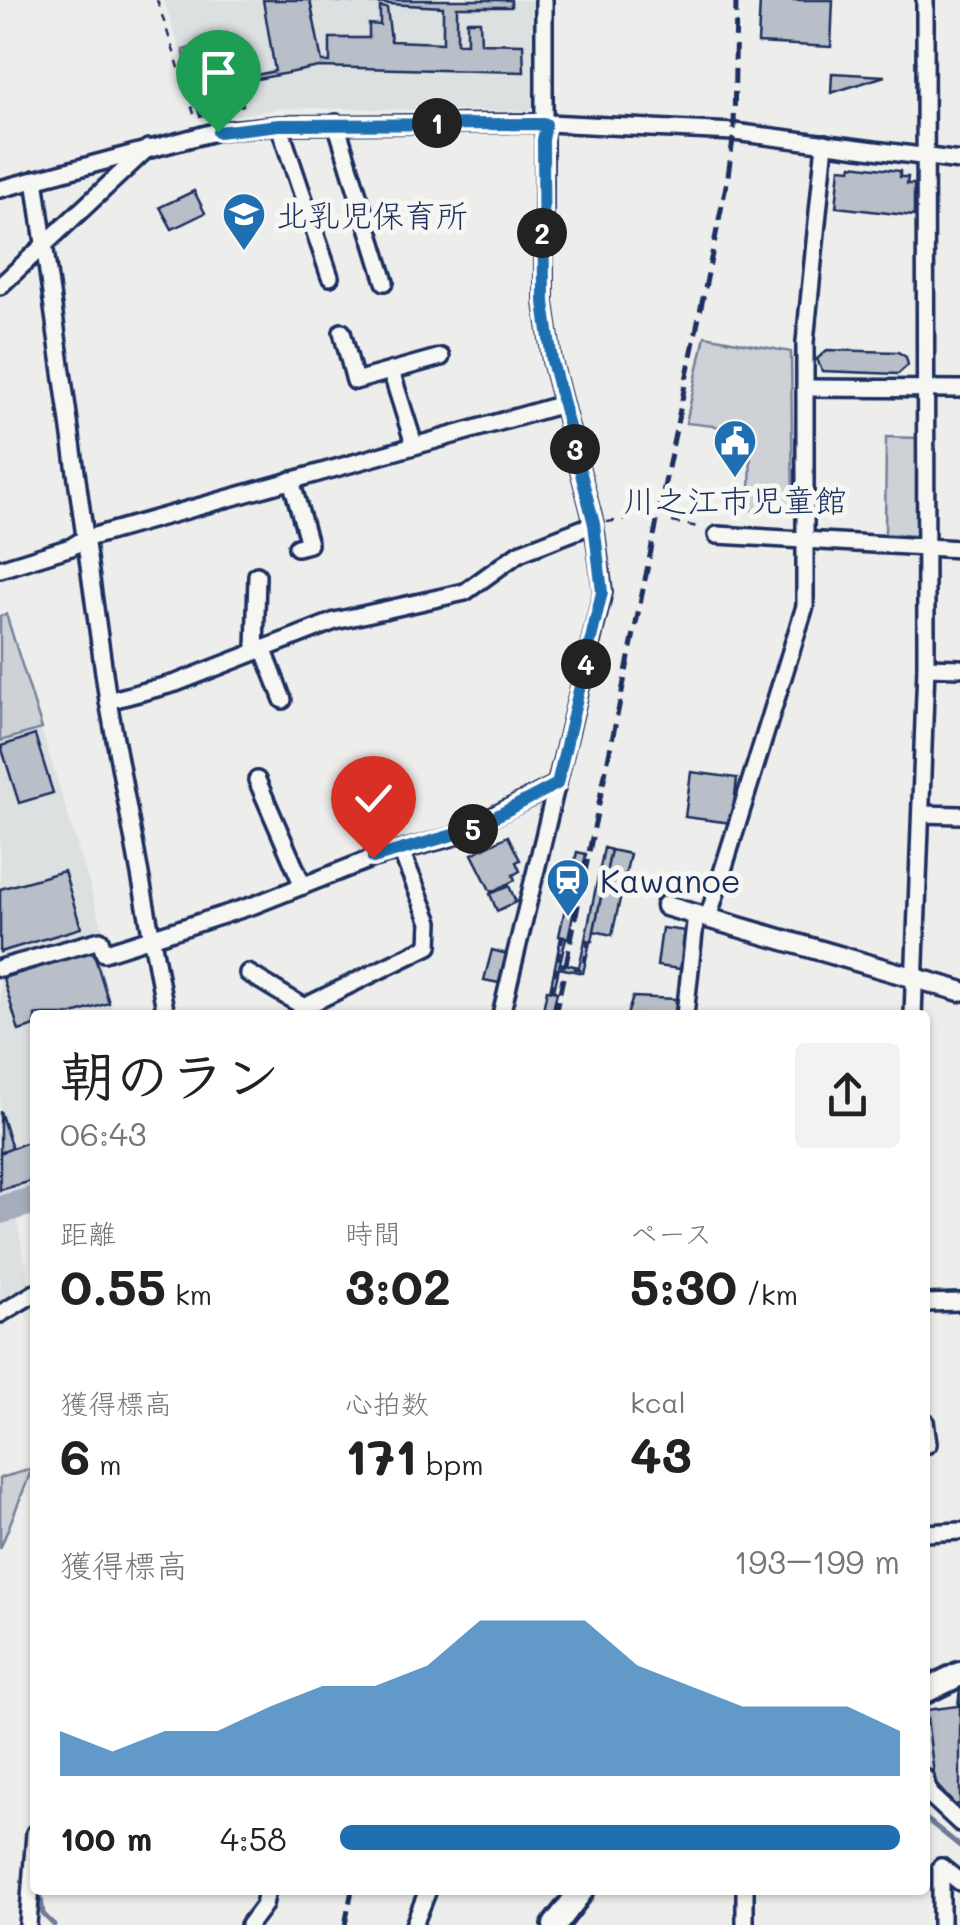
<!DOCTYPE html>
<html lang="ja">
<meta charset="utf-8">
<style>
:root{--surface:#fff;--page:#f2f2f2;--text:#222;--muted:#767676;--accent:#1f6fb2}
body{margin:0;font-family:Mali,"Klee One",sans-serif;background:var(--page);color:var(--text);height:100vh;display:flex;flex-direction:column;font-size:38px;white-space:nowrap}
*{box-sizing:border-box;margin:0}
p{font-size:32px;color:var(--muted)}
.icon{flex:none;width:55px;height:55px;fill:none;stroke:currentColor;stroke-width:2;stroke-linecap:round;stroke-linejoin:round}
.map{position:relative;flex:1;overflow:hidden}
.details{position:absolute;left:30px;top:1010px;width:900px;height:885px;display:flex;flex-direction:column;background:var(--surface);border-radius:10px;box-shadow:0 2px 8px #0004}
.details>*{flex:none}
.pin{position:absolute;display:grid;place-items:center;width:85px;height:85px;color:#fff;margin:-102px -42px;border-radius:50% 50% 50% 0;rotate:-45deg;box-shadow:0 0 10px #0007}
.pin .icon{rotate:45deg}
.km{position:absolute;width:50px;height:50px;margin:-25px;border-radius:50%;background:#222;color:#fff;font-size:28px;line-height:50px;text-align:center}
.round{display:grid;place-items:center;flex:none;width:105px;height:105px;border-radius:10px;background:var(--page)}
.headline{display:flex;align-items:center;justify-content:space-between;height:170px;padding:0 30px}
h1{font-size:55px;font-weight:700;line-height:75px}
.stats{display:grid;grid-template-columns:repeat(3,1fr);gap:15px;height:170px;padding:10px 30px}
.stats div{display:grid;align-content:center}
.stats b{font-size:50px;font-weight:700}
.stats small{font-size:28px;font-weight:400}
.stats p{font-size:28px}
.chart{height:280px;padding:20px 30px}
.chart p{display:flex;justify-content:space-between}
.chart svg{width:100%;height:180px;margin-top:10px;fill:var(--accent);opacity:.7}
ul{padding:0 30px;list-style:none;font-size:32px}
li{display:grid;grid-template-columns:160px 120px 1fr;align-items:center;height:75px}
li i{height:25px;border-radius:12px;background:var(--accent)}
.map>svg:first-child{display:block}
.built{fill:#dde0e1}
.green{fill:#ced2d7;stroke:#74809a;stroke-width:2.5}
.water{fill:#a5acbc;stroke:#6e7a96;stroke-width:2.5}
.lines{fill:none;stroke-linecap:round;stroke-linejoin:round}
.stream{stroke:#6e7a96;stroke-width:5}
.river{stroke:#a5acbc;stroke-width:28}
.building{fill:#b9bfc8;stroke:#1b2f5e;stroke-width:2.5}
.minor-casing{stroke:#1b2f5e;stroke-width:22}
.major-casing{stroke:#1b2f5e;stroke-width:25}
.highway-casing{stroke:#1b2f5e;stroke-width:30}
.path{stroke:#1b2f5e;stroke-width:2.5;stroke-dasharray:8 8;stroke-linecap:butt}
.minor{stroke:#f6f6f2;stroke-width:15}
.major{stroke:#f6f6f2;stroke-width:18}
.highway{stroke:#f6f6f2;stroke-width:22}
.rail{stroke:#1b2f5e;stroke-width:5;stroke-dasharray:15 8;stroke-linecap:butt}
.route-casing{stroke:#fff;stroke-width:20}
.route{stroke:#1f6fb2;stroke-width:12}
.labels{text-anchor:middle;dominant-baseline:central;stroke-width:10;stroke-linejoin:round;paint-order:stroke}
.poi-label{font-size:32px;fill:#1b2f5e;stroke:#f6f6f2;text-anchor:start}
</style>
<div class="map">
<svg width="960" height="1925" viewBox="0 0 960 1925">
<rect width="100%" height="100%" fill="#edeeec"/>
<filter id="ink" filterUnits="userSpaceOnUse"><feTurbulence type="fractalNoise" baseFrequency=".01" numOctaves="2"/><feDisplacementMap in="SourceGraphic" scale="20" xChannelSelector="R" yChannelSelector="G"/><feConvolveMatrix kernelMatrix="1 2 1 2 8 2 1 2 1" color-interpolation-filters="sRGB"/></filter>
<g filter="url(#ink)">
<g class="built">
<path d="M164,0H535L536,105L530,111L282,108L202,121Z"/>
<path d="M6,614L105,935L0,965V616Z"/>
<path d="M97,945L112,1015H35V1195L13,1201L31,1291L0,1309V973Z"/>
</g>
<g class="green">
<path d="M705,336L791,352L793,511L750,510L751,430L686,423Z"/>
<path d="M886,437L919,438L918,536L885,534Z"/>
<path d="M6,614L42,729L0,741V616Z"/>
<path d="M32,1469L0,1549V1478Z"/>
</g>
<path class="water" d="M237,36L245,70L192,84L183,50Z"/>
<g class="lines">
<g class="stream">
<path d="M925,1818L960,1846"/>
<path d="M40,1890L43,1914L54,1925"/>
</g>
<path class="river" d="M0,1210L35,1200"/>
</g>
<g class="building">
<path d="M263,0H310L322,62H330V38H369V24L380,25V7L387,8L391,41L443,43V7L315,0H511V7H457V43H467V21H480L481,43L523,44L524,72L319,67L237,83L243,105L200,116L191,89L275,71Z"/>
<path d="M760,0H833L831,47L758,43Z"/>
<path d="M832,73L885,76L831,93Z"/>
<path d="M852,165L900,171V177H908L907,184H914V216L836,207L840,168L851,169Z"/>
<path d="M194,191L205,213L172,229L160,207Z"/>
<path d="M827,350L898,352L906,357L908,365L898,374L822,371L817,359Z"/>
<path d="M35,735L53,793L19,803L1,746Z"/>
<path d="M691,772L737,778L732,823L685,817Z"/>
<path d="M508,836L520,860L516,862L520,871L513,875L515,880L491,892L472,854Z"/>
<path d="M604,848L611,850L592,941L585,940Z"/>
<path d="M611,850L630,854L612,935L594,931Z"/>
<path d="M577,852L586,854L568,938L559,936Z"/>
<path d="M64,871L81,928L0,952V889Z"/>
<path d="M509,886L516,902L497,911L490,894Z"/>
<path d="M662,928L686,931L681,969L657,966Z"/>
<path d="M561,937L566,938L560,963L579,967L585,941L590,942L583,973L559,968L554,991H550Z"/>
<path d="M492,950L511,955L504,984L484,980Z"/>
<path d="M93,951L109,1003L70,1015H35V1026L19,1031L3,978Z"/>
<path d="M547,990L557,992L552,1015H542Z"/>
<path d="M633,997L676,999L675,1015H627Z"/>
<path d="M0,1111L12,1149L0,1153Z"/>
<path d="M35,1139V1180L0,1190V1153Z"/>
<path d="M960,1689V1804L955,1805L935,1783L926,1710L958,1706Z"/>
</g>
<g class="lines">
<g class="minor-casing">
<g id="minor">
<path d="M336,123L385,282"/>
<path d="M279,125L330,277"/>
<path d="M35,179L108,701L166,1015"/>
<path d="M0,189L218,131L279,125L547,123L734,132L960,161"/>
<path d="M0,286L148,148"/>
<path d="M342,332L355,381L441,357"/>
<path d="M391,371L414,444"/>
<path d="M805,388L960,389"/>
<path d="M291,480L309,544L297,547"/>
<path d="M717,535L960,549"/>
<path d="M0,569L71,547L84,539L563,404"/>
<path d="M263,648L283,700"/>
<path d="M255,651L257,575"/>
<path d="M926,667L960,668"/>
<path d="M108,701L176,683L335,621L465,592L519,553L594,524"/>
<path d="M257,780L303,886"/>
<path d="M921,814L960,815"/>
<path d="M708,918L805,606V342L825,143"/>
<path d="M0,968L100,940L104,953L254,905L373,858L452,837L557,784"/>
<path d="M248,973L304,1007L429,946L430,922L401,851"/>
<path d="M501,1015L603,592L594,524L552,361L544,302V0"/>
<path d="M685,1015L696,914"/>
<path d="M913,1015L926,667L925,0"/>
<path d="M925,1303L960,1302"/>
<path d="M0,1314L35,1293"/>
<path d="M925,1421L928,1444L925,1445"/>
<path d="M925,1533L960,1531"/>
<path d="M925,1778L929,1794L960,1823"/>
<path d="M941,1867V1925"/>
<path d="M941,1867L960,1882"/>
<path d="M745,1890V1925"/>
<path d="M28,1925L35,1833"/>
<path d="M249,1925L264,1905L267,1890"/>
<path d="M414,1925L428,1890"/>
</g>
</g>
<g class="major-casing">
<path id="major" d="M666,906L960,991"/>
</g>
<g class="highway-casing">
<g id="highway">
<path d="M925,1691L960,1674"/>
<path d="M555,1925L582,1890"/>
</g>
</g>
<g class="path">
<path d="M157,0L196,120"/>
<path d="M607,522L635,518"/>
<path d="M672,522L703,528"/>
<path d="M558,965L582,970L588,941"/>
<path d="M552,991L563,937"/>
</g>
<use href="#minor" class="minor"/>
<use href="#major" class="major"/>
<use href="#highway" class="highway"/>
<g class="rail">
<path d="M566,964L728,176L734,132L736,0"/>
<path d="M555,1015L565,969"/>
<path d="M345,1925L352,1890"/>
</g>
</g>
</g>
<g class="lines" filter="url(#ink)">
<g class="route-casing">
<path id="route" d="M218,132L279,125L546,124L543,140L544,302L552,361L594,524L602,592L557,784L470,830L373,858"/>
</g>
<use href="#route" class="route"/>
</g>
<defs>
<g id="school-pin" transform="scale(2.25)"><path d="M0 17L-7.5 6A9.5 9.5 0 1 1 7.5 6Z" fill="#1f6fb2" stroke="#f6f6f2"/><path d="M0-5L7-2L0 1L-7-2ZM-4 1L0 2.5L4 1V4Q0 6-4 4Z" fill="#fff"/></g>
<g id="civic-pin" transform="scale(2.25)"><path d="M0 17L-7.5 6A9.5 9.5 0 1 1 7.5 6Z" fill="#1f6fb2" stroke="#f6f6f2"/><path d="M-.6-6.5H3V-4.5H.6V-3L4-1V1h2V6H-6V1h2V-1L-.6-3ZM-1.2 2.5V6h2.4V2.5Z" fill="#fff"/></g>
<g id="station-pin" transform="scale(2.25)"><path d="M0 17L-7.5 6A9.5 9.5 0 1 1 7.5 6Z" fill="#1f6fb2" stroke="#f6f6f2"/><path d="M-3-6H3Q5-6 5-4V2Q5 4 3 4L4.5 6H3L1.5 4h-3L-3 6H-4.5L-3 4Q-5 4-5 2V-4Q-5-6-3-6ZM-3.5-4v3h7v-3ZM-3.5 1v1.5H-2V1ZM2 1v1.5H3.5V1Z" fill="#fff"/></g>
</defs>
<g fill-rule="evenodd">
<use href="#school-pin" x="244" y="214"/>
<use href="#civic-pin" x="735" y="441"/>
<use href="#station-pin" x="568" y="880"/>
</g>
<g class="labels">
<g class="poi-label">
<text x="276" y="214">北乳児保育所</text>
<text x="735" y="499" text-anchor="middle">川之江市児童館</text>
<text x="600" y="880">Kawanoe</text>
</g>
</g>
</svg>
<div class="pin" style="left:218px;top:132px;background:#1e9e55"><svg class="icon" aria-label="arrive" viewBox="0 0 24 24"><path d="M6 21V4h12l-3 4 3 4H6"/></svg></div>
<div class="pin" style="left:373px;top:858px;background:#d93025"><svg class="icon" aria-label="check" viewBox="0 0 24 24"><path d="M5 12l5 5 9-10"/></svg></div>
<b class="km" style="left:437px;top:123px">1</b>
<b class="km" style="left:542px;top:233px">2</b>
<b class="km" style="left:575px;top:449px">3</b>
<b class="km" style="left:586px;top:664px">4</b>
<b class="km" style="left:473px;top:829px">5</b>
<section class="details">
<div class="headline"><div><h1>朝のラン</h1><p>06:43</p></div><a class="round"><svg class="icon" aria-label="share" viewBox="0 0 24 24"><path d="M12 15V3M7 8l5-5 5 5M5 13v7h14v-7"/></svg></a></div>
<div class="stats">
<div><p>距離</p><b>0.55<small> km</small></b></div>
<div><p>時間</p><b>3:02</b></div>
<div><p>ペース</p><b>5:30<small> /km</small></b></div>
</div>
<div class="stats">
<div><p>獲得標高</p><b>6<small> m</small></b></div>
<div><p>心拍数</p><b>171<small> bpm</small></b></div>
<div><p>kcal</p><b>43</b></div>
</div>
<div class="chart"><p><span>獲得標高</span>193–199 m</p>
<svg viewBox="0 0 160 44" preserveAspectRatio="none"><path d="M0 44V33L10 38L20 33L30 33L40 27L50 22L60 22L70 17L80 6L90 6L100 6L110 17L120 22L130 27L140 27L150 27L160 33V44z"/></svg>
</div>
<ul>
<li><b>100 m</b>4:58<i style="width:100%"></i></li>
</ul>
</section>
</div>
